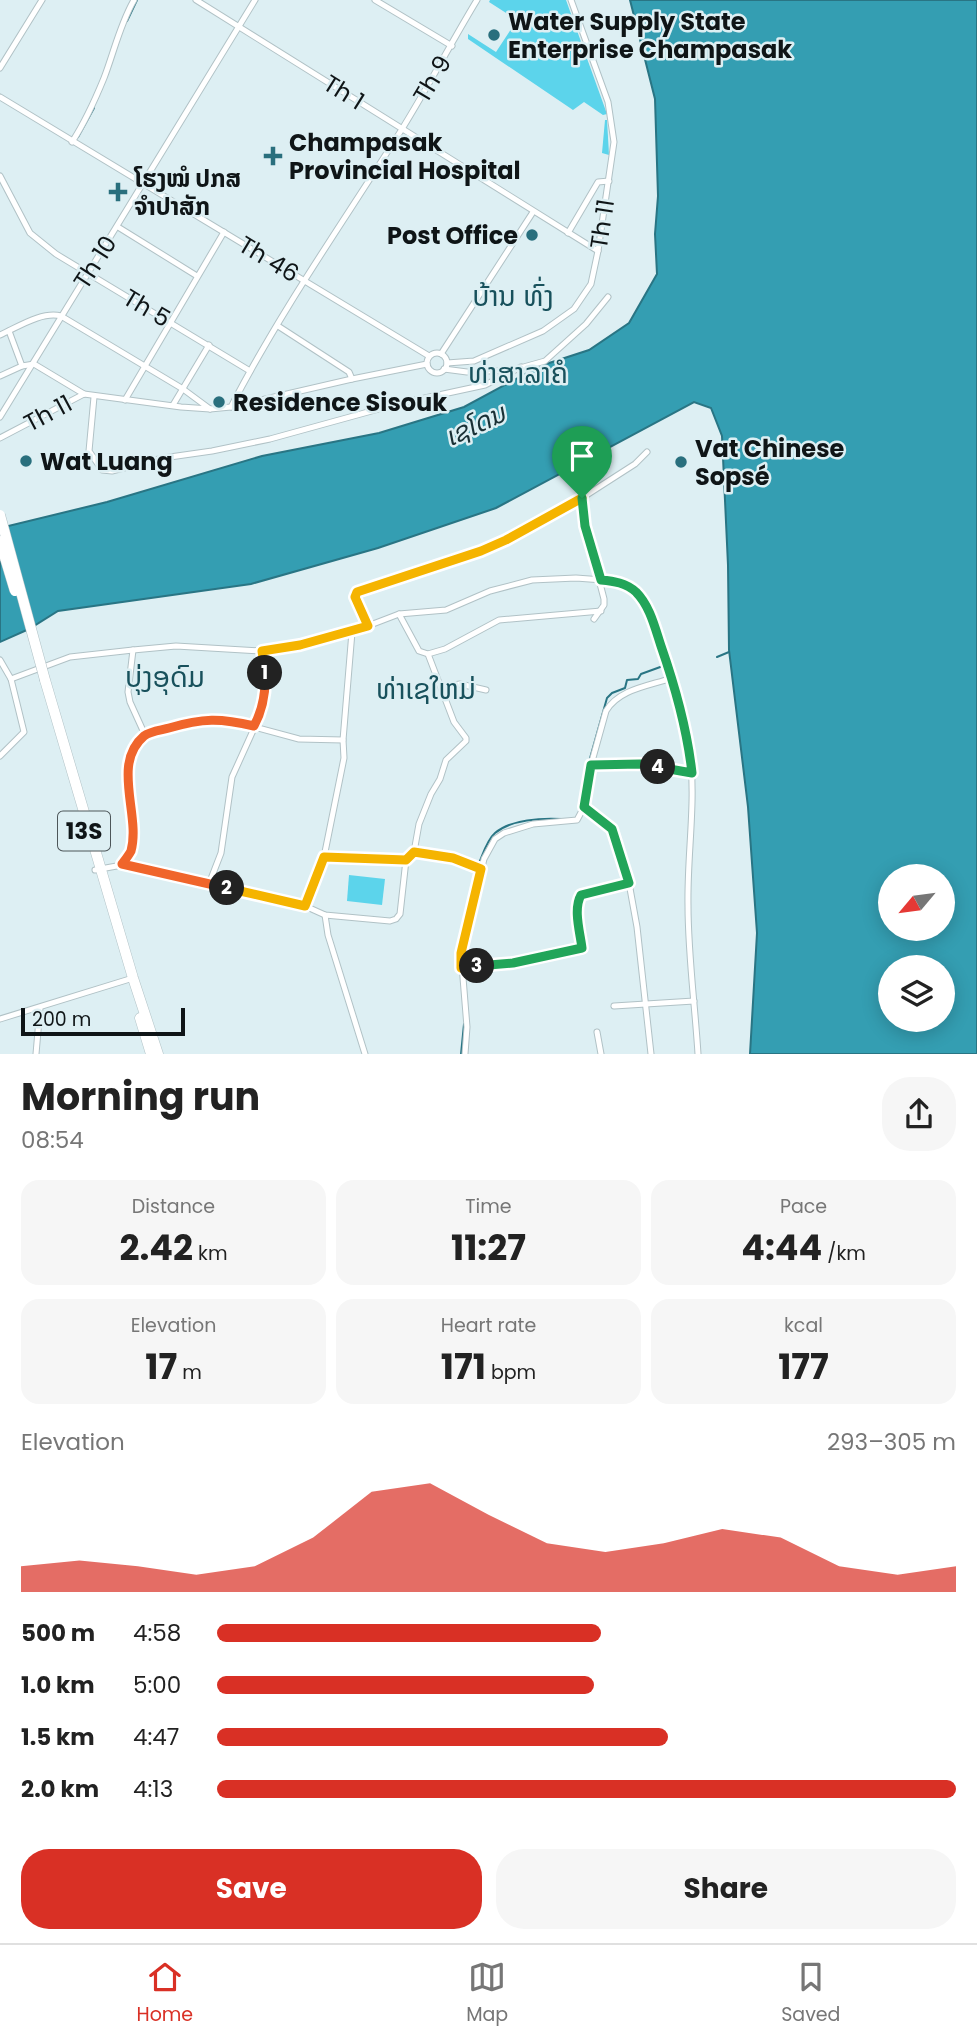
<!DOCTYPE html>
<meta charset="utf-8">
<style>
:root{--surface:#fff;--page:#f6f6f6;--text:#222;--muted:#767676;--line:#e0e0e0;--accent:#d93025}
body{margin:0;font-family:Poppins,"Noto Sans Lao",sans-serif;background:var(--page);color:var(--text);height:100vh;display:flex;flex-direction:column;font-size:26px;white-space:nowrap}
*{box-sizing:border-box;margin:0}
p{font-size:23px;color:var(--muted)}
.icon{flex:none;width:38px;height:38px;fill:none;stroke:currentColor;stroke-width:2;stroke-linecap:round;stroke-linejoin:round}
.map{position:relative;height:1054px;overflow:hidden}
.details{display:flex;flex-direction:column;background:var(--surface);flex:1}
.details>*{flex:none}
.needle{width:46px;rotate:241deg}
.controls{position:absolute;left:878px;top:864px;display:grid;gap:14px}
.controls a{display:grid;place-items:center;width:77px;height:77px;border-radius:50%;background:var(--surface);box-shadow:0 4px 18px #0003;font-size:35px}
.scale{position:absolute;left:21px;bottom:18px;width:164px;box-sizing:border-box;padding-left:7px;border:4px solid #0f1517;border-top:0;font-size:19px;line-height:24px;white-space:nowrap;color:#0f1517;-webkit-text-stroke:5px #ddeff3;paint-order:stroke}
.pin{position:absolute;display:grid;place-items:center;width:60px;height:60px;color:#fff;margin:-72px -30px;border-radius:50% 50% 50% 0;rotate:-45deg;box-shadow:0 0 7px #0007}
.pin .icon{rotate:45deg}
.km{position:absolute;width:35px;height:35px;margin:-18px;border-radius:50%;background:#222;color:#fff;font-size:19px;line-height:35px;text-align:center}
.round{display:grid;place-items:center;flex:none;width:74px;height:74px;border-radius:28px;background:var(--page)}
.summary{display:flex;align-items:center;justify-content:space-between;height:119px;padding:0 21px}
h1{font-size:38px;font-weight:700;line-height:52px}
.figures{display:grid;grid-template-columns:repeat(3,1fr);gap:10px;height:119px;padding:7px 21px}
.figures div{display:grid;align-content:center;border-radius:18px;background:var(--page);text-align:center}
.figures b{font-size:35px;font-weight:700}
.figures small{font-size:19px;font-weight:400}
.figures p{font-size:19px}
.chart{height:196px;padding:14px 21px}
.chart p{display:flex;justify-content:space-between}
.chart svg{width:100%;height:126px;margin-top:7px;fill:var(--accent);opacity:.7}
.primary-button{display:flex;gap:14px;margin-top:auto;padding:14px 21px}
.primary-button a{flex:1;height:80px;border-radius:28px;background:var(--accent);color:#fff;font-size:28px;font-weight:700;line-height:80px;text-align:center}
.primary-button a+a{background:var(--page);color:var(--text)}
ul{padding:0 21px;list-style:none;font-size:23px}
li{display:grid;grid-template-columns:112px 84px 1fr;align-items:center;height:52px}
li i{height:18px;border-radius:9px;background:var(--accent)}
.tab-bar{display:flex;justify-content:space-around;align-items:center;height:98px;border-top:2px solid var(--line);background:var(--surface);font-size:19px;color:var(--muted)}
.tab-bar a{display:grid;justify-items:center;gap:4px}
.tab-bar .active{color:var(--accent)}
.map>svg:first-child{display:block}
.green{fill:#5cd4eb}
.water{fill:#349eb2;stroke:#297584;stroke-width:2;fill-rule:evenodd}
.lines{fill:none;stroke-linecap:round;stroke-linejoin:round}
.stream{stroke:#297584;stroke-width:2}
.street-casing{stroke:#b1c2c6;stroke-width:7}
.highway-casing{stroke:#b1c2c6;stroke-width:11}
.street{stroke:#fff;stroke-width:5}
.highway{stroke:#fff;stroke-width:10}
.highway-bridge-casing{stroke:#b1c2c6;stroke-width:11;stroke-linecap:butt}
.highway-bridge{stroke:#fff;stroke-width:10}
.split-1-casing{stroke:#fff;stroke-width:14}
.split-2-casing{stroke:#fff;stroke-width:14}
.split-3-casing{stroke:#fff;stroke-width:14}
.split-4-casing{stroke:#fff;stroke-width:14}
.split-5-casing{stroke:#fff;stroke-width:14}
.split-1{stroke:#f5b400;stroke-width:9}
.split-2{stroke:#f0652b;stroke-width:9}
.split-3{stroke:#f5b400;stroke-width:9}
.split-4{stroke:#22a559;stroke-width:9}
.split-5{stroke:#22a559;stroke-width:9}
.poi-dot{fill:#296f7d;stroke:#ddeff3;stroke-width:2.5}
.labels{text-anchor:middle;dominant-baseline:central;stroke-width:5;stroke-linejoin:round;paint-order:stroke}
.shield{fill:#ddeff3;stroke:#4d5659;stroke-width:2}
.shield-label{font-size:23px;font-weight:bold;fill:#0f1517}
.poi-label{font-size:24px;font-weight:bold;fill:#0f1517;stroke:#ddeff3;text-anchor:start}
.street-label{font-size:24px;fill:#0f1517;stroke:#ddeff3}
.water-label{font-size:26px;font-style:italic;fill:#193035;stroke:#ddeff3}
.quarter-label{font-size:28px;fill:#18515c;stroke:#ddeff3}
</style>
<div class="map">
<svg width="977" height="1054" viewBox="0 0 977 1054">
<rect width="100%" height="100%" fill="#ddeff3"/>
<g class="green">
<path d="M490,0H566L607,114L603,115L584,102L573,110L468,39V34L496,52L517,20L489,2Z"/>
<path d="M605,120H607L609,155L602,153Z"/>
<path d="M349,875L385,879L382,905L347,901Z"/>
</g>
<path class="water" d="M630,0H977V1054H750L757,933L748,807L729,650L728,565L722,436L711,408L694,402L496,508L378,548L251,584L58,611L29,629L0,642V528L107,502L262,456L379,433L464,407L540,366L589,350L629,323L657,274L655,234L658,196L655,99ZM891,877H943V929H891ZM891,968H943V1020H891Z"/>
<g class="lines">
<g class="stream">
<path d="M127,21L137,0"/>
<path d="M78,137L94,108"/>
<path d="M717,657L729,652"/>
<path d="M580,809L587,769L607,698L612,693L625,688L627,680L638,679L641,674L663,666"/>
<path d="M479,863C483,854 487,840 495,833C512,819 541,818 562,819"/>
<path d="M460,973L457,954L477,872"/>
<path d="M461,1054L464,1024"/>
</g>
<g class="street-casing">
<g id="street">
<path d="M196,0L598,251"/>
<path d="M375,0L452,46"/>
<path d="M0,68L42,0"/>
<path d="M0,97L429,356"/>
<path d="M72,142C85,122 95,100 104,78C114,52 120,24 134,0"/>
<path d="M0,176L30,233L56,254L250,371"/>
<path d="M118,227L197,276"/>
<path d="M568,233L598,182L609,181"/>
<path d="M278,326L349,372L352,379"/>
<path d="M9,331L22,366"/>
<path d="M0,335C18,327 42,311 61,316L183,389L210,409"/>
<circle cx="437" cy="363" r="10"/>
<path d="M441,354L533,212"/>
<path d="M447,363L474,361L543,331L574,309L591,284L598,251L614,142L608,102L571,0"/>
<path d="M520,368L545,361L586,324L608,297"/>
<path d="M444,369L467,372L510,370"/>
<path d="M0,376L22,366L34,364L84,394"/>
<path d="M94,397L89,451L102,470L112,471L163,458L212,451L270,439L397,404L485,385L521,367"/>
<path d="M125,400L224,232"/>
<path d="M173,405L209,345"/>
<path d="M231,407C281,310 344,221 402,129C428,87 451,43 477,0"/>
<path d="M0,417L255,0"/>
<path d="M0,438L84,394L181,407L210,409L231,407L352,379L427,364"/>
<path d="M399,614L419,651L428,654L445,649L499,620L601,611"/>
<path d="M594,619L604,605V599L585,526L582,498L635,464L647,452"/>
<path d="M367,626L355,597L357,592L481,551L506,540L582,498"/>
<path d="M0,660L11,679L24,732L0,756"/>
<path d="M11,679L70,657L133,650L176,646L262,651L300,645L352,632L399,614L446,610L490,591L532,580L576,578L616,581L631,588L638,594L649,613C665,656 682,700 689,746C697,799 687,852 688,905C688,955 695,1005 698,1054"/>
<path d="M441,687L460,684L486,690"/>
<path d="M145,735L187,722L215,719L232,721L299,739L343,740"/>
<path d="M591,765L640,764L692,773"/>
<path d="M584,807L612,829L629,883L637,927L651,1054"/>
<path d="M414,852L453,858L481,869"/>
<path d="M324,857L406,860"/>
<path d="M122,865C145,831 121,788 132,752C134,745 141,741 145,735L130,702L128,692L133,650"/>
<path d="M95,870L122,865L305,906L325,915L390,921L396,919L400,914L406,860L414,852L419,824L431,794L440,779L446,760L466,741V738L454,722L428,654"/>
<path d="M209,884L221,853L232,777L261,713L266,690L262,651"/>
<path d="M305,906L324,857L344,758L343,740L352,632"/>
<path d="M325,915L328,935L365,1054"/>
<path d="M461,968L513,963L582,948C580,932 573,909 581,895L629,883"/>
<path d="M614,1006L694,1001"/>
<path d="M0,1019L133,978"/>
<path d="M597,1032L601,1054"/>
<path d="M36,1054L40,1008"/>
<path d="M465,1054L467,1027L461,953L484,859L495,839L504,833L533,824L577,820L584,807L591,765L606,711C619,689 649,686 672,678"/>
</g>
</g>
<g class="highway-casing">
<g id="highway">
<path d="M45,680L133,978L158,1054"/>
<path d="M140,1018L151,1054"/>
</g>
</g>
<use href="#street" class="street"/>
<use href="#highway" class="highway"/>
<g class="highway-bridge-casing">
<g id="highway-bridge">
<path d="M0,515L45,680"/>
<path d="M0,541L15,591"/>
</g>
</g>
<use href="#highway-bridge" class="highway-bridge"/>
</g>
<g class="lines">
<g class="split-1-casing">
<path id="split-1" d="M265,673L262,651L300,645L368,626L355,597L357,592L481,551L506,540L582,498"/>
</g>
<g class="split-2-casing">
<path id="split-2" d="M227,888L122,864C125,860 129,855 131,851C141,815 111,764 144,736C150,731 162,730 169,728C203,718 220,718 254,726C263,709 266,693 265,673"/>
</g>
<g class="split-3-casing">
<path id="split-3" d="M227,888L305,906L324,857L406,860L414,852L453,858L481,869L461,953V968L477,966"/>
</g>
<g class="split-4-casing">
<path id="split-4" d="M477,966L513,963L582,948C580,932 573,909 581,895L629,883L612,829L584,807L591,765L640,764L658,767"/>
</g>
<g class="split-5-casing">
<path id="split-5" d="M582,498L585,526L601,580C614,581 626,583 636,592C650,606 655,628 661,646C676,689 687,728 692,773L658,767"/>
</g>
<use href="#split-1" class="split-1"/>
<use href="#split-2" class="split-2"/>
<use href="#split-3" class="split-3"/>
<use href="#split-4" class="split-4"/>
<use href="#split-5" class="split-5"/>
</g>
<g class="poi-dot">
<circle cx="494" cy="35" r="7"/>
<path d="M269.5 145.5h7v7h7v7h-7v7h-7v-7h-7v-7h7z"/>
<path d="M114.5 181.5h7v7h7v7h-7v7h-7v-7h-7v-7h7z"/>
<circle cx="532" cy="235" r="7"/>
<circle cx="219" cy="402" r="7"/>
<circle cx="26" cy="461" r="7"/>
<circle cx="681" cy="462" r="7"/>
</g>
<g class="labels">
<rect class="shield" x="58" y="811.5" width="52" height="39" rx="5"/>
<g class="shield-label">
<text x="84" y="831">13S</text>
</g>
<g class="poi-label">
<text x="508" y="21">Water Supply State<tspan x="508" dy="28">Enterprise Champasak</tspan></text>
<text x="289" y="142">Champasak<tspan x="289" dy="28">Provincial Hospital</tspan></text>
<text x="134" y="178">ໂຮງໝໍ ປກສ<tspan x="134" dy="28">ຈຳປາສັກ</tspan></text>
<text x="518" y="235" text-anchor="end">Post Office</text>
<text x="233" y="402">Residence Sisouk</text>
<text x="695" y="448">Vat Chinese<tspan x="695" dy="28">Sopsé</tspan></text>
<text x="40" y="461">Wat Luang</text>
</g>
<g class="street-label">
<text transform="translate(432 79) rotate(-59)">Th 9</text>
<text transform="translate(344 92) rotate(32)">Th 1</text>
<text transform="translate(602 224) rotate(-81)">Th 11</text>
<text transform="translate(269 259) rotate(31)">Th 46</text>
<text transform="translate(95 262) rotate(-57)">Th 10</text>
<text transform="translate(147 308) rotate(31)">Th 5</text>
<text transform="translate(48 413) rotate(-28)">Th 11</text>
</g>
<g class="water-label">
<text transform="translate(475 425) rotate(-25)">ເຊໂດນ</text>
</g>
<g class="quarter-label">
<text x="513" y="296">ບ້ານ ທົ່ງ</text>
<text x="518" y="373">ທ່າສາລາຄໍ</text>
<text x="165" y="677">ບຸ່ງອຸດົມ</text>
<text x="426" y="689">ທ່າເຊໃຫມ່</text>
</g>
</g>
</svg>
<div class="controls">
<a><svg class="needle" viewBox="-14 -14 28 28"><path d="M0-13l5 13h-10z" fill="#e53935"/><path d="M0 13l5-13h-10z" fill="#767676"/></svg></a>
<a><svg class="icon" aria-label="layers" viewBox="0 0 24 24"><path d="M12 4l9 5-9 5-9-5zM3 14l9 5 9-5"/></svg></a>
</div>
<div class="scale">200 m</div>
<div class="pin" style="left:582px;top:498px;background:#1e9e55"><svg class="icon" aria-label="arrive" viewBox="0 0 24 24"><path d="M6 21V4h12l-3 4 3 4H6"/></svg></div>
<b class="km" style="left:265px;top:673px">1</b>
<b class="km" style="left:227px;top:888px">2</b>
<b class="km" style="left:477px;top:966px">3</b>
<b class="km" style="left:658px;top:767px">4</b>
</div>
<section class="details">
<div class="summary"><div><h1>Morning run</h1><p>08:54</p></div><a class="round"><svg class="icon" aria-label="share" viewBox="0 0 24 24"><path d="M12 15V3M7 8l5-5 5 5M5 13v7h14v-7"/></svg></a></div>
<div class="figures">
<div><p>Distance</p><b>2.42<small> km</small></b></div>
<div><p>Time</p><b>11:27</b></div>
<div><p>Pace</p><b>4:44<small> /km</small></b></div>
</div>
<div class="figures">
<div><p>Elevation</p><b>17<small> m</small></b></div>
<div><p>Heart rate</p><b>171<small> bpm</small></b></div>
<div><p>kcal</p><b>177</b></div>
</div>
<div class="chart"><p><span>Elevation</span>293–305 m</p>
<svg viewBox="0 0 160 44" preserveAspectRatio="none"><path d="M0 44V35L10 33L20 35L30 38L40 35L50 25L60 9L70 6L80 17L90 27L100 30L110 27L120 22L130 25L140 35L150 38L160 35V44z"/></svg>
</div>
<ul>
<li><b>500 m</b>4:58<i style="width:52%"></i></li>
<li><b>1.0 km</b>5:00<i style="width:51%"></i></li>
<li><b>1.5 km</b>4:47<i style="width:61%"></i></li>
<li><b>2.0 km</b>4:13<i style="width:100%"></i></li>
</ul>
<div class="primary-button"><a>Save</a><a>Share</a></div>
</section>
<nav class="tab-bar">
<a class="active"><svg class="icon" aria-label="home" viewBox="0 0 24 24"><path d="M3 11l9-7 9 7M6 9v11h12V9"/></svg>Home</a>
<a><svg class="icon" aria-label="map" viewBox="0 0 24 24"><path d="M3 6l6-2 6 2 6-2v14l-6 2-6-2-6 2zM9 4v14M15 6v14"/></svg>Map</a>
<a><svg class="icon" aria-label="saved" viewBox="0 0 24 24"><path d="M7 4h10v16l-5-4-5 4z"/></svg>Saved</a>
</nav>
